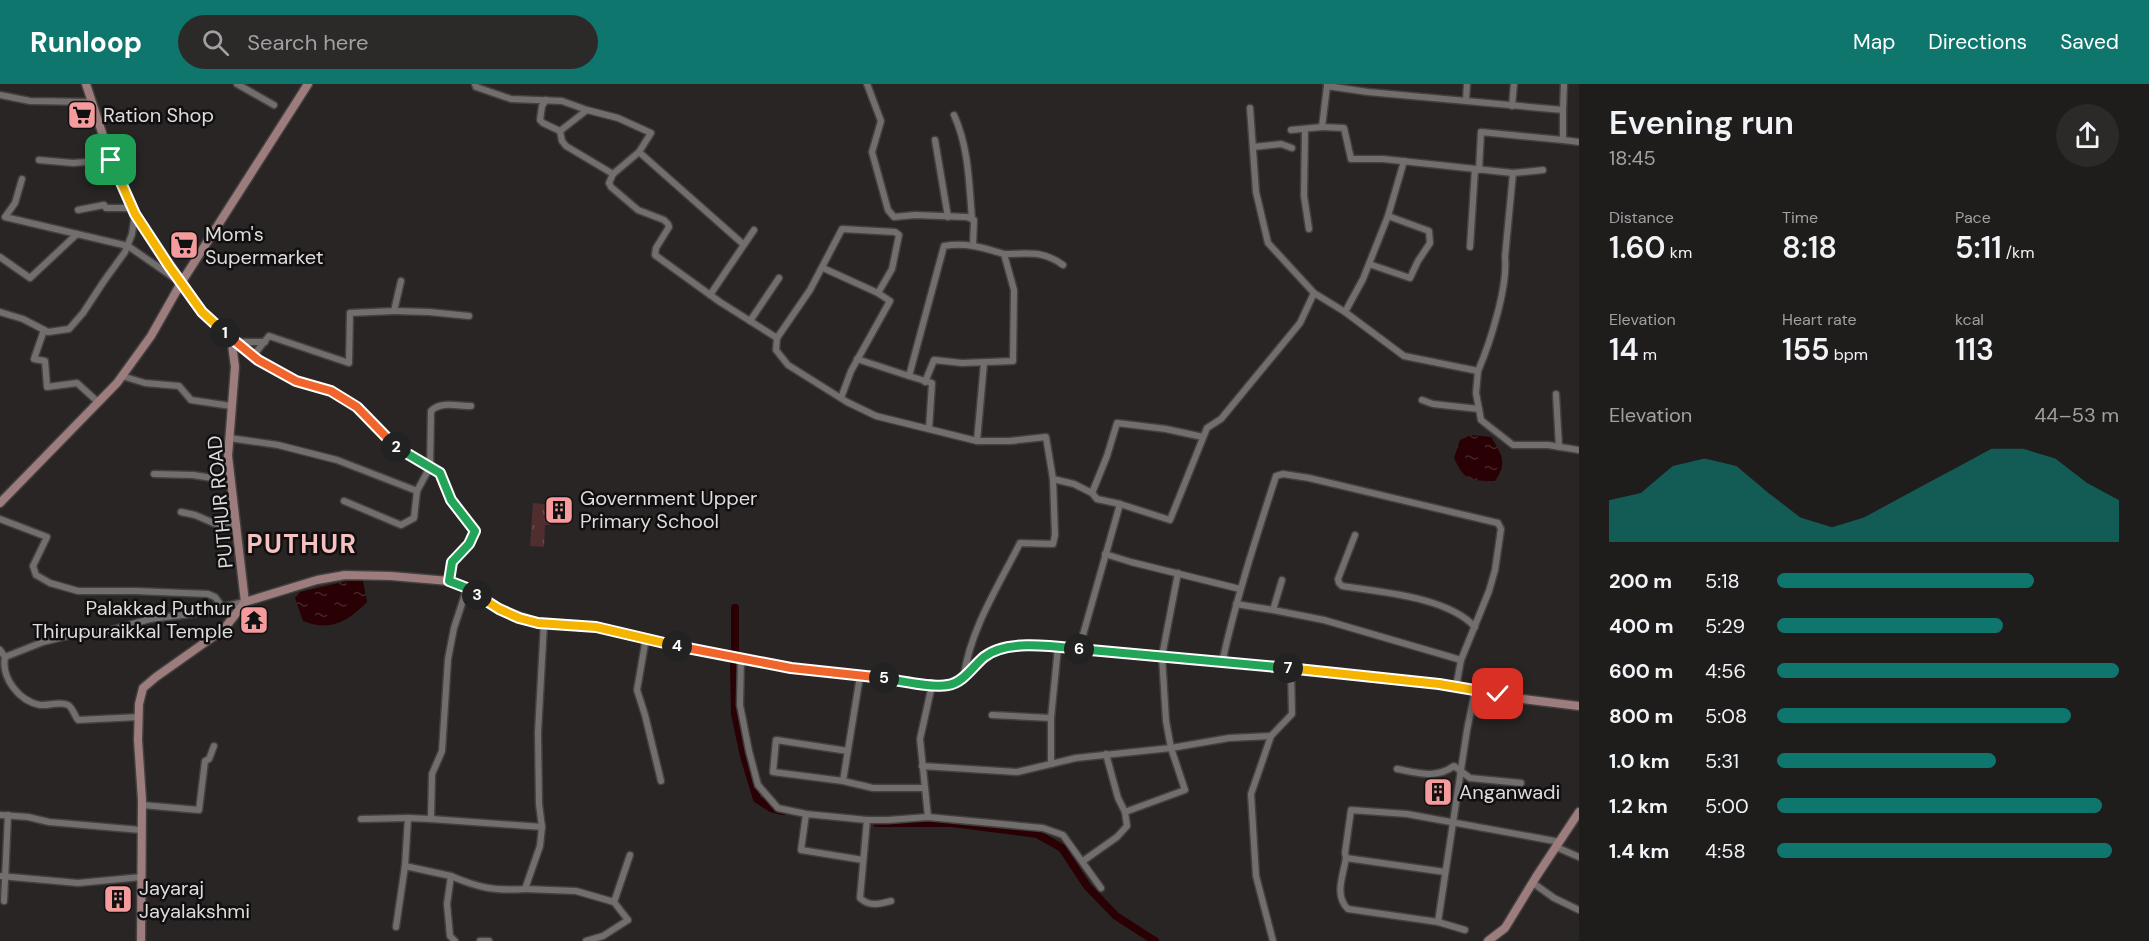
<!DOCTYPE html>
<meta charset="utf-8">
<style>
:root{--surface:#1f1c1c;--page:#2c2929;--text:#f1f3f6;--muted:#a1a1a3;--accent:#0f766e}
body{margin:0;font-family:"DM Sans",sans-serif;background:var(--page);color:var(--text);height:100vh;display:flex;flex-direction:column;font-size:22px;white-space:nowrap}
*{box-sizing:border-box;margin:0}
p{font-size:20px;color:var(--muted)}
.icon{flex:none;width:33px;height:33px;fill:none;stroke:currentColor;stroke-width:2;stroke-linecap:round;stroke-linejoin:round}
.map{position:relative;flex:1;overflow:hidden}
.side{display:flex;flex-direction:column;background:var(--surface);width:570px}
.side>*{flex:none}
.pin{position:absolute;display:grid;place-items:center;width:51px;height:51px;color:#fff;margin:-26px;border-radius:12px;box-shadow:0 3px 9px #0006}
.km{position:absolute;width:30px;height:30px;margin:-15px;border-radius:50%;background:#222;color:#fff;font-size:16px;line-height:30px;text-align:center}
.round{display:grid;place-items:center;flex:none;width:63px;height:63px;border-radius:32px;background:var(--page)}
.headline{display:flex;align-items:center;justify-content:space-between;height:102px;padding:0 30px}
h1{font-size:33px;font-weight:600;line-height:45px}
.metrics{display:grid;grid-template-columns:repeat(3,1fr);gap:9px;height:102px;padding:6px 30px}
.metrics div{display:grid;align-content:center}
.metrics b{font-size:30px;font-weight:600}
.metrics small{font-size:16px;font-weight:400}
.metrics p{font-size:16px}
.chart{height:168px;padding:12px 30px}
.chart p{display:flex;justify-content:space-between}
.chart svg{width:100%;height:108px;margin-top:6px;fill:var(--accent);opacity:.7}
ul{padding:0 30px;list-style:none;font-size:20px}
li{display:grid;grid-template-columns:96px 72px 1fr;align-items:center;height:45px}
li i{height:15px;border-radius:8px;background:var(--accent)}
header{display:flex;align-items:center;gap:36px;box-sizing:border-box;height:84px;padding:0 30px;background:var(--accent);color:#fff}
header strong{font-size:28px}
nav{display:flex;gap:33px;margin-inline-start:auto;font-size:21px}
.search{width:420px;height:54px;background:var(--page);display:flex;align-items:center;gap:15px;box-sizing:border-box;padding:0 21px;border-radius:33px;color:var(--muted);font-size:22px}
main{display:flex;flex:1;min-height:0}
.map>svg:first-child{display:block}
.park{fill:url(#park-tufts)}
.water{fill:url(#water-ripples)}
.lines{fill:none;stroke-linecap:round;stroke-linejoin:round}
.canal{stroke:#290004;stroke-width:8}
.street-casing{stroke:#43403f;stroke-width:9}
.secondary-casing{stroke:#43403f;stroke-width:11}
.street{stroke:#726e6e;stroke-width:6}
.secondary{stroke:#9c7c7d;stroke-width:8}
.split-1-casing{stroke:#fff;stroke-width:12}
.split-2-casing{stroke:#fff;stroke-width:12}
.split-3-casing{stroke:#fff;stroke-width:12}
.split-4-casing{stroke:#fff;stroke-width:12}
.split-5-casing{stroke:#fff;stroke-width:12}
.split-6-casing{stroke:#fff;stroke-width:12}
.split-7-casing{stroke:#fff;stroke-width:12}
.split-8-casing{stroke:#fff;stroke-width:12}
.split-1{stroke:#f5b400;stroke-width:8}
.split-2{stroke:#f0652b;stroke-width:8}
.split-3{stroke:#22a559;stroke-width:8}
.split-4{stroke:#f5b400;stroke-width:8}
.split-5{stroke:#f0652b;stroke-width:8}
.split-6{stroke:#22a559;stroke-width:8}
.split-7{stroke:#22a559;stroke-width:8}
.split-8{stroke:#f5b400;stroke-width:8}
.labels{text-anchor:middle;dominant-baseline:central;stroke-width:5;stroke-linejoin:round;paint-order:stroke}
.poi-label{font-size:20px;fill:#dedcdc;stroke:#110f0f;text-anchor:start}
.street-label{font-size:20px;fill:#dedcdc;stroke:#110f0f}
.district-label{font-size:26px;font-weight:bold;letter-spacing:1.5px;fill:#f5c1c1;stroke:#110f0f}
</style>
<header>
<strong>Runloop</strong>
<div class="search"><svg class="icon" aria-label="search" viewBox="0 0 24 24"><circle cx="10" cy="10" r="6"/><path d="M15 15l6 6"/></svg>Search here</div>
<nav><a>Map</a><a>Directions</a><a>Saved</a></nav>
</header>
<main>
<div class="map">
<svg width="1579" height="857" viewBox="0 0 1579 857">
<defs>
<pattern id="park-tufts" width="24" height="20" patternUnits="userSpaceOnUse" patternTransform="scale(1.5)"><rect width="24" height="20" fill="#502e2f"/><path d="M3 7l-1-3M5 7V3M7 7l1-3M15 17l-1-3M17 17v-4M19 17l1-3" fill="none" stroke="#694c4d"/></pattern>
<pattern id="water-ripples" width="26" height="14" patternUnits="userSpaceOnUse" patternTransform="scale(1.5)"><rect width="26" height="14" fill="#290004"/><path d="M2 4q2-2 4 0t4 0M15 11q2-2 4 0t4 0" fill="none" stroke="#482528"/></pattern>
</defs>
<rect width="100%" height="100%" fill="#292525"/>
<path class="park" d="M533,419L552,421L550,441H545L544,463L530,462Z"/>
<g class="water">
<path d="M1471,351L1491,353C1502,371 1508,379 1495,397C1470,397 1464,396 1454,374L1460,356Z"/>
<path d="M347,497H363L367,518C347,538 330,548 303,537L295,514L300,508Z"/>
</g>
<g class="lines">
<g class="canal">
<path d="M735,566V524"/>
<path d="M734,579L735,630L744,672L757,715L771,724L783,727"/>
<path d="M877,739H952L1037,750L1062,764L1087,802L1116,832L1155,857"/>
</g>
<g class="street-casing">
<g id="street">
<path d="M237,0L274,21"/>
<path d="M475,0L476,3L511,15L562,17L587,26L560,47"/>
<path d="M867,0L881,37L872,68L888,126L894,133L915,131L967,133L974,136L973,161"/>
<path d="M1327,0V2L1368,8L1563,26V56L1579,58"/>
<path d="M1327,2L1322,43L1344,44L1351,75H1383L1513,89"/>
<path d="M0,11L30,17L92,18"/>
<path d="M546,16L542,22L540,36L543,39L560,47L562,57L566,62L613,90L639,68L743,160"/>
<path d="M1466,17L1467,0"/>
<path d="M1512,22L1514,0"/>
<path d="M1250,24L1256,108L1268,159L1314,209"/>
<path d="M587,26L618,34L651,49L639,68"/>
<path d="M1563,26L1564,0"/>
<path d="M954,31C969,64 969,100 972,135"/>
<path d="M1305,45L1304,112L1309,145"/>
<path d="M1291,46L1322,43"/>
<path d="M935,56L948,133"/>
<path d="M1253,63L1281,60L1292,64"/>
<path d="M39,76L73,79L111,76"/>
<path d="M1479,86L1481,48L1563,56"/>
<path d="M613,90L609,99L611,103L638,126L664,136L668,140L669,143L656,164L655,171L720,218L777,254L776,266L788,281L847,318L876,332L977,357H1010L1046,353L1053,395L1074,400L1092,409L1097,415L1120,420"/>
<path d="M22,95L15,119L5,133L128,162L180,198"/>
<path d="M78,126L104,121L106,124H132"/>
<path d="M1388,132L1404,77"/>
<path d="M1470,163L1475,85"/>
<path d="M1004,170C1028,170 1043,166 1063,181"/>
<path d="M0,173L30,194L77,150"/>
<path d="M823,184L878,209"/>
<path d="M710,211L754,146"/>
<path d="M394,227L429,228L469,232"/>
<path d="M0,228L23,235L48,248L69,245L83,229L104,197L125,168L132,150L135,130"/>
<path d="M1345,228L1363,195L1388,132L1429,147L1430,159L1418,177L1410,194L1369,180"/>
<path d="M750,237L779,194"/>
<path d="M44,246L34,275L45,277L47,303L77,299L98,318"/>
<path d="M231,254L258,276L296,297L331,307L357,323L393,361L440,389L451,415L475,447L469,460L451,478L449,497"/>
<path d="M777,254L810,206L842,145L895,148L899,151L892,185L878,209L890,217L851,287L841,314"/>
<path d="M236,258H265"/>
<path d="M253,272L269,252L349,279L350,229L394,227L401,197"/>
<path d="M857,275L909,292L944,162C966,158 984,164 1004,170L1014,206L1013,277L962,279L934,276L925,298"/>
<path d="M1478,287C1490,259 1508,203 1505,173L1513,89L1543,86"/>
<path d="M122,292L145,299L179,302L191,316L231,322"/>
<path d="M909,292L932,299L929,345"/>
<path d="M1556,310L1559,363"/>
<path d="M1422,316L1433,320L1479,325"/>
<path d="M229,354L278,361L337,376L417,407L430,383L431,327C440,317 458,322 471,322"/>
<path d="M977,357L984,279"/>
<path d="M154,390L193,391L231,397"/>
<path d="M1092,409L1107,372L1117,339L1166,345L1203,353"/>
<path d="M344,417L401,441L414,434L417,407"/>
<path d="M181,428L195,431L216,440L237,442"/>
<path d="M0,435L47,453L33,482L36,491L50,499L78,507H135L208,510L215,513L223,524"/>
<path d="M1355,451L1338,495L1339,499L1342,502C1381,508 1448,513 1475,543"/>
<path d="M1105,470L1131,478L1240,505"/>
<path d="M1236,520L1273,526L1282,496"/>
<path d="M1273,526L1324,536L1461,576"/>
<path d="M646,554L637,606L645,631L661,697"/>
<path d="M1079,565L1120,420L1170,436L1207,344L1221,335L1300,239L1314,209L1345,228L1404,272L1478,287L1476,309L1481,336L1513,361H1548L1579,366"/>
<path d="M0,566L5,573L43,558L67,552L104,548L150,535L191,530L244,518"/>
<path d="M5,573C1,594 19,617 40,621C49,622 59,617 68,621C73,624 74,631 78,636L139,633"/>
<path d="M741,574L740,621L749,667L758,701L778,724L806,730L867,736H888L928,733L1043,744L1063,751L1101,804"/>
<path d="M1222,579C1236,515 1256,454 1276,392L1283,390L1309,394L1498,439L1501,445L1495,486L1489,507L1461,576L1456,603"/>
<path d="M964,591C971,544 999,501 1020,459L1053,460L1055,451L1053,395"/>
<path d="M992,631L1051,634"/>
<path d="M848,667L776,656L773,688L843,697L860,592"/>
<path d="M1051,680V634L1058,563"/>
<path d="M922,682L1017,688L1076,674L1171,664L1229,654L1271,652"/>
<path d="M1397,685C1418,689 1436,695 1454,682L1470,694L1521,699"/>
<path d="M843,697L873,704H925"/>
<path d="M142,721L199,726L205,677L209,675L214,662"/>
<path d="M1125,728L1185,706L1171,664L1166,637L1162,572L1178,489"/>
<path d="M806,730L801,766L863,776"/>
<path d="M0,731L28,733L49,738L141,746"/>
<path d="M928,733L920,655L932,601"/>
<path d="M361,735L408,734"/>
<path d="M431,735L542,743"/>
<path d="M867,736L860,814C869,823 880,820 891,817"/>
<path d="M1556,763L1579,773"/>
<path d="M1346,774L1445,788"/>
<path d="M1083,777L1117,753L1127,742L1125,728L1118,714L1106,670"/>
<path d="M405,782L451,792"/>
<path d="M0,792L78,799L142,793"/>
<path d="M1533,799L1554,814L1579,826"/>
<path d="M525,805L576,807L614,818L628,836L603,852L586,857"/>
<path d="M4,817L8,731"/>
<path d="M614,818L630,771"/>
<path d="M1438,838L1467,646L1475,607"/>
<path d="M396,843L405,782L408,734L431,735L432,690L442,667L448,575L454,544L467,504"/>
<path d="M1465,846L1438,838L1348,825C1334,812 1343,792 1346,774L1345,769L1351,726L1407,730L1560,758"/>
<path d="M455,857L450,852L447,820L451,792C479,804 494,807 525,805L540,762L542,743L539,720L538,648L544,539"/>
<path d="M480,857H489"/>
<path d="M1273,857L1256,792L1251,710L1271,652L1292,630L1291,585"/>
</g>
</g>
<g class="secondary-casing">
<g id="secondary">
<path d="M86,0L111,76L135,130L202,228L231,253L235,283L228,372L245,518L224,545L156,593L143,604L139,620L138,656L142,716L141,857"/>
<path d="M0,419L117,299L151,252L181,199L308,0"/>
<path d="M245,518L317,496L345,491L391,492L449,497L467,504L499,525L538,539L596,543L670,560L791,584L940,602C965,601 973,577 993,567C1009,559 1032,562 1049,562L1380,594L1439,600L1523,615L1579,622"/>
<path d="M1488,857L1505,844L1536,793L1579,728"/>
</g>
</g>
<use href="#street" class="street"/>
<use href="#secondary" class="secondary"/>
</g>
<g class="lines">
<g class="split-1-casing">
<path id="split-1" d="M111,76L135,130L169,182L202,228L225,249"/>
</g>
<g class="split-2-casing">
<path id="split-2" d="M225,249L258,276L296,297L331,307L357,323L396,363"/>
</g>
<g class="split-3-casing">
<path id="split-3" d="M396,363L440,389L451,416L475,447L469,460L452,478L449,497L467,504L477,511"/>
</g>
<g class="split-4-casing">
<path id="split-4" d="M477,511L499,525L519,534L538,539L596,543L677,562"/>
</g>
<g class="split-5-casing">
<path id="split-5" d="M677,562L791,584L884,594"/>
</g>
<g class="split-6-casing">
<path id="split-6" d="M884,594C901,597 933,604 948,601C963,599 973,582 984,573C1006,555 1053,562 1079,565"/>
</g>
<g class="split-7-casing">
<path id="split-7" d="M1079,565L1288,584"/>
</g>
<g class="split-8-casing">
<path id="split-8" d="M1288,584L1439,600L1498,610"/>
</g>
<use href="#split-1" class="split-1"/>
<use href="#split-2" class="split-2"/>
<use href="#split-3" class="split-3"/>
<use href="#split-4" class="split-4"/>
<use href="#split-5" class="split-5"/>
<use href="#split-6" class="split-6"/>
<use href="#split-7" class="split-7"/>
<use href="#split-8" class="split-8"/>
</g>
<defs>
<g id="supermarket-square" transform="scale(1.5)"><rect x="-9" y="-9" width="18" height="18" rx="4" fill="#f59b9d" stroke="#110f0f"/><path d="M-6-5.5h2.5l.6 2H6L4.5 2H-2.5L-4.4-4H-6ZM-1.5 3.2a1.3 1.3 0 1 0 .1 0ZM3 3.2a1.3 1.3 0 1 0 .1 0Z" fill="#111"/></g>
<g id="building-square" transform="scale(1.5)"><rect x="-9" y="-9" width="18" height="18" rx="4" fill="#f59b9d" stroke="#110f0f"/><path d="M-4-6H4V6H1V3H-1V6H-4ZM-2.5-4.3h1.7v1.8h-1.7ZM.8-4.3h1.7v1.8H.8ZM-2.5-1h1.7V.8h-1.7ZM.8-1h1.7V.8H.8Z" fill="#111"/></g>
<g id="temple-square" transform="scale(1.5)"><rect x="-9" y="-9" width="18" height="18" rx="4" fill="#f59b9d" stroke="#110f0f"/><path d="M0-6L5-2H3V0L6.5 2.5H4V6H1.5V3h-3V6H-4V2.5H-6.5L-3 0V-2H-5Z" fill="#111"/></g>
</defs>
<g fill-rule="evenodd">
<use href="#supermarket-square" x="82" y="31"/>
<use href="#supermarket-square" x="184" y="161"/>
<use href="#building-square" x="559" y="426"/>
<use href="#temple-square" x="254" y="536"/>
<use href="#building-square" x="1438" y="708"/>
<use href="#building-square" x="118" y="815"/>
</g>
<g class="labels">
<g class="poi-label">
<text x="103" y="31">Ration Shop</text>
<text x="205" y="150">Mom's<tspan x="205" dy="23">Supermarket</tspan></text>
<text x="580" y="414">Government Upper<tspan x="580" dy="23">Primary School</tspan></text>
<text x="233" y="524" text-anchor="end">Palakkad Puthur<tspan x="233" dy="23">Thirupuraikkal Temple</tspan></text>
<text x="1459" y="708">Anganwadi</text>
<text x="139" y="804">Jayaraj<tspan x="139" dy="23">Jayalakshmi</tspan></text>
</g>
<g class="street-label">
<text transform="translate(220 418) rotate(-95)">PUTHUR ROAD</text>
</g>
<g class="district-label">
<text x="302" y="460">PUTHUR</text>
</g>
</g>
</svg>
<div class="pin" style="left:111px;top:76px;background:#1e9e55"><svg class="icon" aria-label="arrive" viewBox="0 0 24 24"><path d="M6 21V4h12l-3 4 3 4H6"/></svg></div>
<div class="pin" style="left:1498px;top:610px;background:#d93025"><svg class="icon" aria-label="check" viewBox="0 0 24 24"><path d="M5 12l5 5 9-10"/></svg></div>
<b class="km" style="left:225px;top:249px">1</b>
<b class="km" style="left:396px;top:363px">2</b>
<b class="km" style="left:477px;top:511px">3</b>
<b class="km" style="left:677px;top:562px">4</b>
<b class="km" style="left:884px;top:594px">5</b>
<b class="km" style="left:1079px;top:565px">6</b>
<b class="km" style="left:1288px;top:584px">7</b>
</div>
<section class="side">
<div class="headline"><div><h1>Evening run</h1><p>18:45</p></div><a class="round"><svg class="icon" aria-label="share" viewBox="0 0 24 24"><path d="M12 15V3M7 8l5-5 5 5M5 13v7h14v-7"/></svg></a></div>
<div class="metrics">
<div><p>Distance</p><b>1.60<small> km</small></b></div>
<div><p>Time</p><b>8:18</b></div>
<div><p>Pace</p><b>5:11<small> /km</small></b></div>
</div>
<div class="metrics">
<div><p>Elevation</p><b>14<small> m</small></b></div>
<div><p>Heart rate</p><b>155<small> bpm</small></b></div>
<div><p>kcal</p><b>113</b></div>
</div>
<div class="chart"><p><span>Elevation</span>44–53 m</p>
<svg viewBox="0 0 160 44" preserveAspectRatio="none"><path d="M0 44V27L10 24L20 13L30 10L40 13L50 24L60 34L70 38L80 34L90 27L100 20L110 13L120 6L130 6L140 10L150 20L160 27V44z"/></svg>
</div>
<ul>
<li><b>200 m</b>5:18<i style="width:75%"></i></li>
<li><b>400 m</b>5:29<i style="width:66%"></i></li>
<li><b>600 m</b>4:56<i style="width:100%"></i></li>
<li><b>800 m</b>5:08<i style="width:86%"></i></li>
<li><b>1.0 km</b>5:31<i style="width:64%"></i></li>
<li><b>1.2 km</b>5:00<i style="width:95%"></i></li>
<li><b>1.4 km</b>4:58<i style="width:98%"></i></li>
</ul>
</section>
</main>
